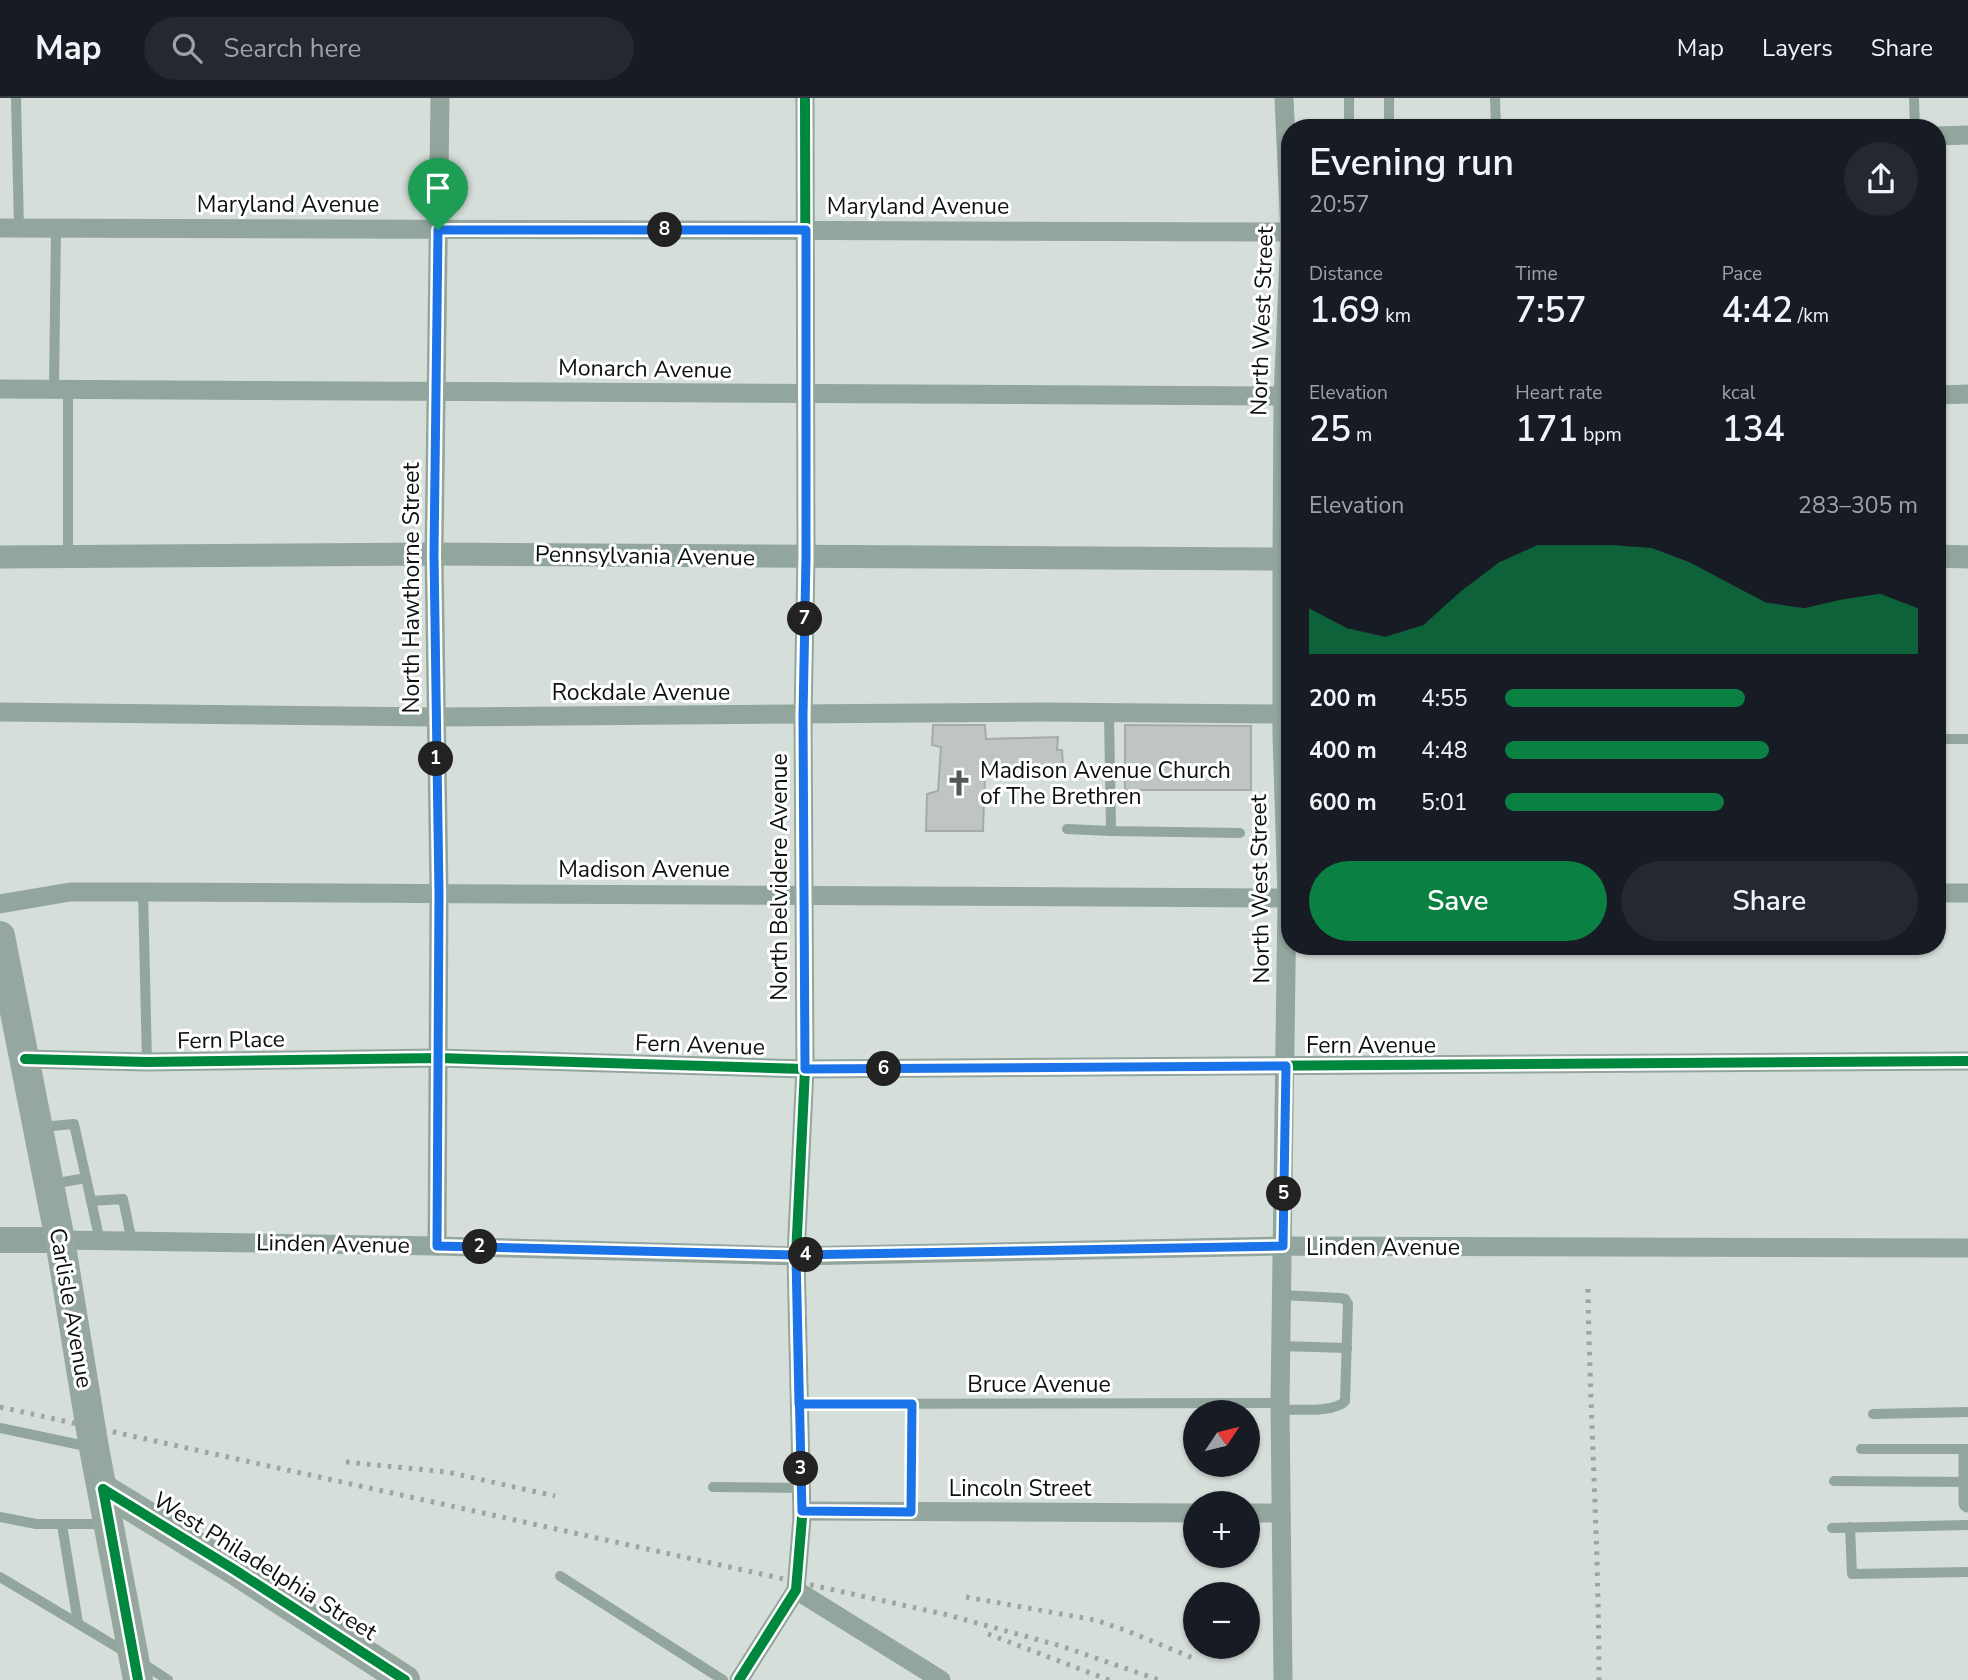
<!DOCTYPE html>
<meta charset="utf-8">
<style>
:root{--surface:#171b24;--page:#242831;--text:#f1f3f6;--muted:#9ea1a6;--line:#363941;--accent:#0b8043}
body{margin:0;font-family:"Nunito Sans",sans-serif;background:var(--page);color:var(--text);height:100vh;display:flex;flex-direction:column;font-size:26px;white-space:nowrap}
*{box-sizing:border-box;margin:0}
p{font-size:23px;color:var(--muted)}
.icon{flex:none;width:38px;height:38px;fill:none;stroke:currentColor;stroke-width:2;stroke-linecap:round;stroke-linejoin:round}
.map{position:relative;flex:1;overflow:hidden}
.side{position:absolute;left:1281px;top:21px;width:665px;height:836px;display:flex;flex-direction:column;background:var(--surface);border-radius:28px;box-shadow:0 2px 5px #0004}
.side>*{flex:none}
.needle{width:46px;rotate:55deg}
.controls{position:absolute;left:1183px;top:1302px;display:grid;gap:14px}
.controls a{display:grid;place-items:center;width:77px;height:77px;border-radius:50%;background:var(--surface);box-shadow:0 2px 5px #0004;font-size:35px}
.pin{position:absolute;display:grid;place-items:center;width:60px;height:60px;color:#fff;margin:-72px -30px;border-radius:50% 50% 50% 0;rotate:-45deg;box-shadow:0 0 7px #0007}
.pin .icon{rotate:45deg}
.km{position:absolute;width:35px;height:35px;margin:-18px;border-radius:50%;background:#222;color:#fff;font-size:19px;line-height:35px;text-align:center}
.round{display:grid;place-items:center;flex:none;width:74px;height:74px;border-radius:37px;background:var(--page)}
.summary{display:flex;align-items:center;justify-content:space-between;height:119px;padding:0 28px}
h1{font-size:38px;font-weight:600;line-height:52px}
.metrics{display:grid;grid-template-columns:repeat(3,1fr);gap:10px;height:119px;padding:7px 28px}
.metrics div{display:grid;align-content:center}
.metrics b{font-size:35px;font-weight:600}
.metrics small{font-size:19px;font-weight:400}
.metrics p{font-size:19px}
.chart{height:196px;padding:14px 28px}
.chart p{display:flex;justify-content:space-between}
.chart svg{width:100%;height:126px;margin-top:7px;fill:var(--accent);opacity:.7}
.primary-button{display:flex;gap:14px;margin-top:auto;padding:14px 28px}
.primary-button a{flex:1;height:80px;border-radius:42px;background:var(--accent);color:#fff;font-size:28px;font-weight:600;line-height:80px;text-align:center}
.primary-button a+a{background:var(--page);color:var(--text)}
ul{padding:0 28px;list-style:none;font-size:23px}
li{display:grid;grid-template-columns:112px 84px 1fr;align-items:center;height:52px}
li i{height:18px;border-radius:9px;background:var(--accent)}
header{display:flex;align-items:center;gap:42px;box-sizing:border-box;height:98px;padding:0 35px;background:var(--surface);border-bottom:2px solid var(--line)}
header strong{font-size:33px}
nav{display:flex;gap:38px;margin-inline-start:auto;font-size:24px}
.search{width:490px;height:63px;background:var(--page);display:flex;align-items:center;gap:18px;box-sizing:border-box;padding:0 24px;border-radius:38px;color:var(--muted);font-size:26px}
.map>svg:first-child{display:block}
.building{fill:#bfc6c2;stroke:#a5aba8;stroke-width:2}
.lines{fill:none;stroke-linecap:round;stroke-linejoin:round}
.service{stroke:#92a69d;stroke-width:10}
.minor{stroke:#92a69d;stroke-width:19}
.tertiary{stroke:#92a69d;stroke-width:23}
.secondary{stroke:#90a49b;stroke-width:26}
.primary{stroke:#95a79f;stroke-width:30}
.rail{stroke:#9aa69f;stroke-width:5;stroke-dasharray:3.5 7;stroke-linecap:butt}
.cycleway-casing{stroke:#fff;stroke-width:15}
.cycleway{stroke:#00873e;stroke-width:10}
.route-casing{stroke:#fff;stroke-width:14}
.route{stroke:#1a73e8;stroke-width:9}
.labels{text-anchor:middle;dominant-baseline:central;stroke-width:6;stroke-linejoin:round;paint-order:stroke}
.street-label{font-size:23px;fill:#0c110f;stroke:#fff}
.poi-label{font-size:23px;fill:#0c110f;stroke:#fff;text-anchor:start}
</style>
<header>
<strong>Map</strong>
<div class="search"><svg class="icon" aria-label="search" viewBox="0 0 24 24"><circle cx="10" cy="10" r="6"/><path d="M15 15l6 6"/></svg>Search here</div>
<nav><a>Map</a><a>Layers</a><a>Share</a></nav>
</header>
<div class="map">
<svg width="1968" height="1582" viewBox="0 0 1968 1582">
<rect width="100%" height="100%" fill="#d6deda"/>
<g class="building">
<path d="M933,627H985L986,641L1058,639L1057,652H1062L1063,670H1057L1056,677H985L983,733H926L927,696L938,693L941,649L932,647Z"/>
<path d="M1125,627L1251,628V692H1125Z"/>
</g>
<g class="lines">
<g class="service">
<path d="M16,0L19,130"/>
<path d="M1349,0V30"/>
<path d="M1389,0V30"/>
<path d="M1495,0L1496,30"/>
<path d="M1914,0L1915,30"/>
<path d="M54,292L56,130"/>
<path d="M68,292V459"/>
<path d="M1109,615L1111,733L1240,735"/>
<path d="M1937,641H1968"/>
<path d="M1067,731L1111,733"/>
<path d="M143,794L147,964"/>
<path d="M42,1029L74,1026L100,1143"/>
<path d="M52,1086L86,1080"/>
<path d="M91,1103L123,1101L132,1144"/>
<path d="M1281,1248L1347,1250"/>
<path d="M799,1306L1280,1305"/>
<path d="M1280,1312C1296,1311 1335,1315 1345,1303L1348,1206L1345,1201L1340,1200L1282,1197"/>
<path d="M1873,1316L1968,1314"/>
<path d="M0,1330L90,1349"/>
<path d="M1861,1351H1968"/>
<path d="M1834,1383L1967,1384"/>
<path d="M713,1389L802,1390"/>
<path d="M911,1414V1306"/>
<path d="M0,1419L36,1426H105"/>
<path d="M62,1427L78,1525"/>
<path d="M1850,1429L1852,1476L1968,1474"/>
<path d="M1832,1430L1968,1427"/>
<path d="M560,1478L723,1582"/>
<path d="M0,1479L127,1555"/>
<path d="M142,1565L168,1582"/>
</g>
<g class="minor">
<path d="M1937,38L1968,37"/>
<path d="M0,130L1290,134"/>
<path d="M0,291L1290,298"/>
<path d="M1937,297L1968,296"/>
<path d="M0,614L435,619L1041,614L1283,616"/>
<path d="M1937,795H1968"/>
<path d="M0,806L70,794H143L1290,800"/>
<path d="M25,961L147,964L439,960L805,971L1968,963"/>
<path d="M60,1142L437,1148L796,1158L1283,1148L1968,1150"/>
<path d="M437,1148L439,796L434,456L440,0"/>
<path d="M1968,1357V1405"/>
<path d="M802,1413L1195,1415"/>
<path d="M1248,1415H1281"/>
<path d="M796,1492L941,1582"/>
<path d="M739,1582L796,1492L802,1420L796,1158L805,971L803,618L806,460L805,0"/>
<path d="M1283,1582L1280,1305L1287,800L1282,636V462L1283,299L1290,134L1284,0"/>
</g>
<g class="tertiary">
<path d="M1937,458L1968,459"/>
<path d="M0,459L434,456L1290,461"/>
</g>
<path class="secondary" d="M0,1142H60"/>
<g class="primary">
<path d="M0,838L60,1142L94,1350L138,1582"/>
<path d="M103,1391L235,1472L405,1582"/>
</g>
<g class="rail">
<path d="M1588,1191C1590,1321 1599,1452 1599,1582"/>
<path d="M0,1309L948,1517L1061,1548L1159,1582"/>
<path d="M346,1364L447,1374L555,1398"/>
<path d="M966,1499L1095,1522L1125,1532L1193,1560"/>
<path d="M988,1536L1109,1582"/>
</g>
<g class="cycleway-casing">
<g id="cycleway">
<path d="M25,961L147,964L439,960L805,971L1968,963"/>
<path d="M103,1391L235,1472L405,1582"/>
<path d="M103,1391L138,1582"/>
<path d="M739,1582L796,1492L802,1420L796,1158L805,971L803,618L806,460L805,0"/>
</g>
</g>
<use href="#cycleway" class="cycleway"/>
</g>
<g class="lines">
<g class="route-casing">
<path id="route" d="M438,132L434,456L439,796L437,1148L796,1157L802,1413L911,1414L912,1306H799L796,1157L1283,1148L1286,968L805,971L803,618L806,460V132H438"/>
</g>
<use href="#route" class="route"/>
</g>
<defs>
<g id="church-bare" transform="scale(2.1)"><path d="M-1.2-6h2.4v3.5h3.3v2.4h-3.3V6h-2.4V-.1h-3.3v-2.4h3.3Z" fill="#535956" stroke="#fff" stroke-width="2.5" paint-order="stroke"/></g>
</defs>
<g fill-rule="evenodd">
<use href="#church-bare" x="959" y="685"/>
</g>
<g class="labels">
<g class="street-label">
<text x="288" y="106">Maryland Avenue</text>
<text x="918" y="108">Maryland Avenue</text>
<text transform="translate(1262 223) rotate(-88)">North West Street</text>
<text transform="translate(645 271) rotate(1)">Monarch Avenue</text>
<text transform="translate(645 458) rotate(1)">Pennsylvania Avenue</text>
<text transform="translate(411 490) rotate(-90)">North Hawthorne Street</text>
<text x="641" y="594">Rockdale Avenue</text>
<text x="644" y="771">Madison Avenue</text>
<text transform="translate(779 779) rotate(-90)">North Belvidere Avenue</text>
<text transform="translate(1260 791) rotate(-91)">North West Street</text>
<text transform="translate(231 942) rotate(-1)">Fern Place</text>
<text transform="translate(700 947) rotate(2)">Fern Avenue</text>
<text x="1371" y="947">Fern Avenue</text>
<text transform="translate(333 1146) rotate(1)">Linden Avenue</text>
<text x="1383" y="1149">Linden Avenue</text>
<text transform="translate(71 1210) rotate(80)">Carlisle Avenue</text>
<text x="1039" y="1286">Bruce Avenue</text>
<text x="1020" y="1390">Lincoln Street</text>
<text transform="translate(265 1468) rotate(32)">West Philadelphia Street</text>
</g>
<g class="poi-label">
<text x="980" y="672">Madison Avenue Church<tspan x="980" dy="26">of The Brethren</tspan></text>
</g>
</g>
</svg>
<div class="controls">
<a><svg class="needle" viewBox="-14 -14 28 28"><path d="M0-13l5 13h-10z" fill="#e53935"/><path d="M0 13l5-13h-10z" fill="#9ea1a6"/></svg></a>
<a>+</a>
<a>−</a>
</div>
<div class="pin" style="left:438px;top:132px;background:#1e9e55"><svg class="icon" aria-label="arrive" viewBox="0 0 24 24"><path d="M6 21V4h12l-3 4 3 4H6"/></svg></div>
<b class="km" style="left:436px;top:661px">1</b>
<b class="km" style="left:480px;top:1149px">2</b>
<b class="km" style="left:801px;top:1371px">3</b>
<b class="km" style="left:806px;top:1157px">4</b>
<b class="km" style="left:1284px;top:1096px">5</b>
<b class="km" style="left:884px;top:971px">6</b>
<b class="km" style="left:805px;top:521px">7</b>
<b class="km" style="left:665px;top:132px">8</b>
<section class="side">
<div class="summary"><div><h1>Evening run</h1><p>20:57</p></div><a class="round"><svg class="icon" aria-label="share" viewBox="0 0 24 24"><path d="M12 15V3M7 8l5-5 5 5M5 13v7h14v-7"/></svg></a></div>
<div class="metrics">
<div><p>Distance</p><b>1.69<small> km</small></b></div>
<div><p>Time</p><b>7:57</b></div>
<div><p>Pace</p><b>4:42<small> /km</small></b></div>
</div>
<div class="metrics">
<div><p>Elevation</p><b>25<small> m</small></b></div>
<div><p>Heart rate</p><b>171<small> bpm</small></b></div>
<div><p>kcal</p><b>134</b></div>
</div>
<div class="chart"><p><span>Elevation</span>283–305 m</p>
<svg viewBox="0 0 160 44" preserveAspectRatio="none"><path d="M0 44V28L10 35L20 38L30 34L40 22L50 12L60 6L70 6L80 6L90 7L100 12L110 19L120 26L130 28L140 25L150 23L160 28V44z"/></svg>
</div>
<ul>
<li><b>200 m</b>4:55<i style="width:58%"></i></li>
<li><b>400 m</b>4:48<i style="width:64%"></i></li>
<li><b>600 m</b>5:01<i style="width:53%"></i></li>
</ul>
<div class="primary-button"><a>Save</a><a>Share</a></div>
</section>
</div>
